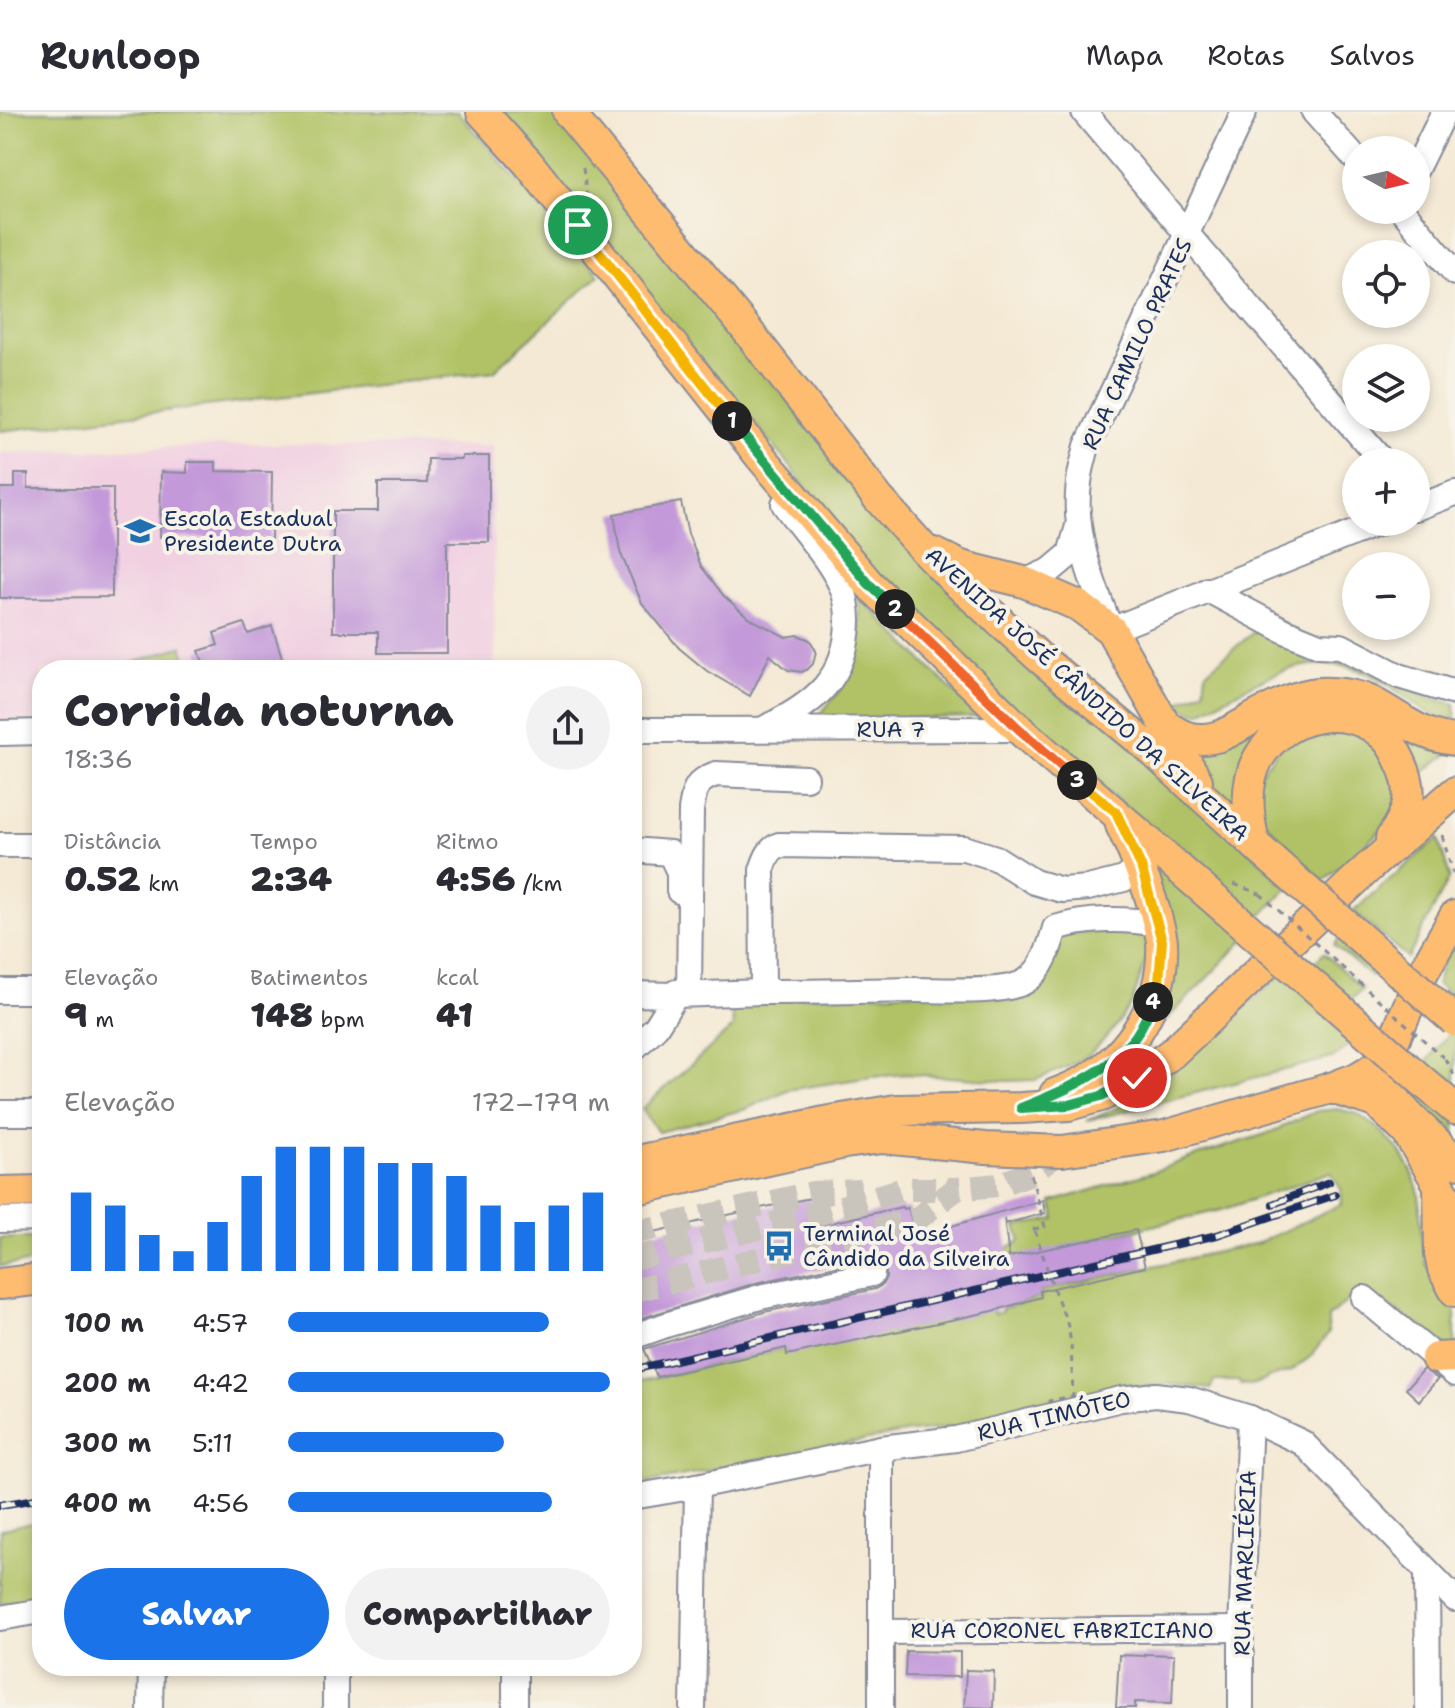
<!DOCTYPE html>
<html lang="pt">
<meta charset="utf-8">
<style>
:root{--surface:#fff;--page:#f2f2f3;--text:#2b2b33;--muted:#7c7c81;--line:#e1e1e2;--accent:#1a73e8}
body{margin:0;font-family:"Shantell Sans",sans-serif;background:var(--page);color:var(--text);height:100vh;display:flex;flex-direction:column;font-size:30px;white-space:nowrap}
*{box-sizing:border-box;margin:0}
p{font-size:26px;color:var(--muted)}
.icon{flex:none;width:44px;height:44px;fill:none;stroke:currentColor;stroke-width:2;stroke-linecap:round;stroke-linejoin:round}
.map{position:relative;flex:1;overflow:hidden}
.drawer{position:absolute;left:32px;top:548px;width:610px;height:1016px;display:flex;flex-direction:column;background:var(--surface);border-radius:32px;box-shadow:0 4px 12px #0003}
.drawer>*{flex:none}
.needle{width:52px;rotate:98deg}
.fabs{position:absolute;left:1342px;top:24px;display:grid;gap:16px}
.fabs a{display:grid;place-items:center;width:88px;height:88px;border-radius:50%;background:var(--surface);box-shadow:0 4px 12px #0003;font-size:40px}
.pin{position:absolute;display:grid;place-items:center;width:68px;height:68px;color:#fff;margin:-34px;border:4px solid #fff;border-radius:50%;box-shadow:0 2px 8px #0007}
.km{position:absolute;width:40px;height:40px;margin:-20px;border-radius:50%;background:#222;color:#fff;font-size:22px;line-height:40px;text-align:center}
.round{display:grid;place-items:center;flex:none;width:84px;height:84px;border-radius:42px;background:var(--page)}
.head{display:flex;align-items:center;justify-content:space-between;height:136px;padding:0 32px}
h1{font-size:44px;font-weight:800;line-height:60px}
.metrics{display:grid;grid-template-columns:repeat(3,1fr);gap:12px;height:136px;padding:8px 32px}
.metrics div{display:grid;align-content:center}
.metrics b{font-size:34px;font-weight:800}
.metrics small{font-size:22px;font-weight:400}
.metrics p{font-size:22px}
.chart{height:224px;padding:16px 32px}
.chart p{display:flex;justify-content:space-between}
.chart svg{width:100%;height:144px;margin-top:8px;stroke:var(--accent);stroke-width:6}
.cta{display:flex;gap:16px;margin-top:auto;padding:16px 32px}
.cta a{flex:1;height:92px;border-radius:48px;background:var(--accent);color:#fff;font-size:32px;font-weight:800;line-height:92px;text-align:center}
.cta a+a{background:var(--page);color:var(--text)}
ul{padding:0 32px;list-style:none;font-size:26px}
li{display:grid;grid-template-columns:128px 96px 1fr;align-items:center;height:60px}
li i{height:20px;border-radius:10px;background:var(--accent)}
header{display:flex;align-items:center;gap:48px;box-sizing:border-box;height:112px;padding:0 40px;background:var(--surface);border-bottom:2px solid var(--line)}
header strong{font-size:38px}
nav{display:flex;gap:44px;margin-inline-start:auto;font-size:28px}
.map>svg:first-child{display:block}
.built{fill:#f1d0e2}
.green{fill:#b0c265;stroke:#667862;stroke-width:2}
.building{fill:#c399d9}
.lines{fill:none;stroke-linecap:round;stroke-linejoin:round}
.minor-tunnel{stroke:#c9c4bc;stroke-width:24;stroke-dasharray:24 12;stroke-linecap:butt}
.minor-casing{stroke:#888c99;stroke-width:28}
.major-casing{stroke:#888c99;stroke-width:34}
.path{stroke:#888c99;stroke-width:3;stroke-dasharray:6 6;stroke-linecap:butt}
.minor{stroke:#fff;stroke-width:24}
.major{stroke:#febc71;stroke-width:30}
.rail-casing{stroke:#1b2f5e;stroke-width:8}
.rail{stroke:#f7f3e8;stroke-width:5;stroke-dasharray:15;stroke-linecap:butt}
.major-bridge-casing{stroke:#888c99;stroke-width:34;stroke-linecap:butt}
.path-bridge{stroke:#888c99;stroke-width:3;stroke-dasharray:6 6;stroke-linecap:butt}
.major-bridge{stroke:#febc71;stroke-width:30}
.split-1-casing{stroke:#fff;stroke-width:16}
.split-2-casing{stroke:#fff;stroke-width:16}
.split-3-casing{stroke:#fff;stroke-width:16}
.split-4-casing{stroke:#fff;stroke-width:16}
.split-5-casing{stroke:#fff;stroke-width:16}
.split-1{stroke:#f5b400;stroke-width:10}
.split-2{stroke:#22a559;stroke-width:10}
.split-3{stroke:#f0652b;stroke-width:10}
.split-4{stroke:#f5b400;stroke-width:10}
.split-5{stroke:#22a559;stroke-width:10}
.labels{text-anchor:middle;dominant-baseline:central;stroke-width:8;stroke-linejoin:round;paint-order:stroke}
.street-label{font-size:22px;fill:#1b2f5e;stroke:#f7f3e8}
.poi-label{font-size:22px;fill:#1b2f5e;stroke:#f7f3e8;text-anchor:start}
</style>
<header>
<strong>Runloop</strong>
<nav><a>Mapa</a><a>Rotas</a><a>Salvos</a></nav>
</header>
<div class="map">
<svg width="1455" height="1596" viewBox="0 0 1455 1596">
<rect width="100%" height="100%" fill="#f7f3e8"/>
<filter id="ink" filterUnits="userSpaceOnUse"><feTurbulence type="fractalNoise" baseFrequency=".0125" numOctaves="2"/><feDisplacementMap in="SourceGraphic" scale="16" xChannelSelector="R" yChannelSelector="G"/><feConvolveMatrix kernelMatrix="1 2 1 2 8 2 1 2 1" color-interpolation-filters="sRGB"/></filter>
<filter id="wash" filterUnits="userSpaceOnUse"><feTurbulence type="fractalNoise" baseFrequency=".006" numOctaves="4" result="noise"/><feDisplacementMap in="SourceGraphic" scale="32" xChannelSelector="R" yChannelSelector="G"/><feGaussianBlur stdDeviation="1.8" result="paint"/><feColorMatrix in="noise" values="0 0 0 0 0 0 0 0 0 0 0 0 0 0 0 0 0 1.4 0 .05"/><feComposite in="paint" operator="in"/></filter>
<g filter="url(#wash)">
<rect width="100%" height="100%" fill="#f4e9d4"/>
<path class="built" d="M270,332L493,334L495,558H42V608L0,609V341Z"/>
<g class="green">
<path d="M0,0H458L599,163L494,259L0,319Z"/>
<path d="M493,0H555L870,389L1289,775L1257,808L1008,594L872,463L787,350Z"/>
<path d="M859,485L979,605L816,608C826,594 839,581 848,567C862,544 860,512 859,485Z"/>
<path d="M1262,513L1318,544L1356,553L1429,586L1455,592V607C1428,607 1411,588 1390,574C1320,527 1265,565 1201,600L1189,599L1177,591L1204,578L1206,560Z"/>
<path d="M182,534L190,558H115V557Z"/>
<path d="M1313,589H1357L1382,602L1413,628L1451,640L1412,667L1409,650L1396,629L1380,611L1361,600L1329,596L1307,597L1275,611L1253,626L1245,644L1238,673L1237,707L1204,670L1178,627L1211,634L1228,628L1271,604Z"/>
<path d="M1335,614L1371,628L1401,674L1392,709L1323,769L1261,706L1258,665L1286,626Z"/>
<path d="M1438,726L1450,765L1408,846L1353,799Z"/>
<path d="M1145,734L1246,826L1131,944L1158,898Z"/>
<path d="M1142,815L1150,835L1132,891L1112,919L1091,941L1069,954L1035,968L1005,969L906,962L871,965L787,978L746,997L658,1020L642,997L733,915L730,887L1027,876L1058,822Z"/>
<path d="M1345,820L1382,851L1371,865L1334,833Z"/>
<path d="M1455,833V887L1437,872L1443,847Z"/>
<path d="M1324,841L1362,877L1351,888L1313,852Z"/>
<path d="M1286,860L1357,927L1335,945L1087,1009L1142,985L1202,935L1245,895Z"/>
<path d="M1451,918L1455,922V983L1423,955Z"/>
<path d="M1390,952L1455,1008V1032L1431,1001L1409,986Z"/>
<path d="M1338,997L1357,1002L1379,1017L1400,1039L1412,1060L1419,1082L1422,1130L1426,1152L1455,1193V1235L1450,1237C1421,1214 1392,1194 1358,1180L1328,1205V1222L1310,1245L1291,1259L1267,1266L1266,1268L1251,1273L1240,1272L1239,1269H1214L1210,1277L1172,1272L1117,1277L968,1314L909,1320L632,1373V1271L786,1236L787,1242L993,1198L994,1202L1002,1200V1197L1041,1185L1040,1179L1258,1131L1342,1092L1341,1077L1331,1060L1225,1097L1001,1149L999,1140L1021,1129L1016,1114L1055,1107L1052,1090L1153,1060L1192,1045L1269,1021L1317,999Z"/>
<path d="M0,1126H42V1149L0,1154Z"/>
<path d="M42,1409V1485L0,1492V1418Z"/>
</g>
<g id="blocks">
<g class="building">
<path d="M462,344H489V430H447V541H378V520H333V399H378V371H427L428,347H462Z"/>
<path d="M187,350H216V359L272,360L271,427L160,425L161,360L187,361Z"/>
<path d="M15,362H28V376H113V403H112V485L0,486V376H15Z"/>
<path d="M681,390L688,422L701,454L724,484L749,506L786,525L798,523L810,528L816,539L813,552L808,557L802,560L788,558L770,543L750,584L707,559L679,536L642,491L620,440L614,402Z"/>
<path d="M244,511L248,522L272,514L286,558H206L199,539L218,533L214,521Z"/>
<path d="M811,1086L816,1114L902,1095L903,1097L908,1096L916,1124L1043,1088L1045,1101L1005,1112L1004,1106L1009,1145L1136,1118L1145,1155L1040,1179L1041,1185L993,1199L787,1243L786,1236L657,1265L644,1237L764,1200L875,1177L882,1173L886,1166V1158L884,1153L877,1148L869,1147L756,1171L632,1209V1125L741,1100Z"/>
<path d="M1423,1257L1438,1267L1419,1289L1406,1277Z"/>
<path d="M906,1539L960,1540V1565L905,1564Z"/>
<path d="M1144,1542L1174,1543L1172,1591L1135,1590V1596H1116L1119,1543L1144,1544Z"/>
<path d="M966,1558L994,1559L993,1596L964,1595Z"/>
</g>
</g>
</g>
<g filter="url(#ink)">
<use href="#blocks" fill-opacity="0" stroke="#888c99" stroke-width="2"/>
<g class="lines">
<g class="minor-tunnel">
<path d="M632,1121L813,1081L861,1079"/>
<path d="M632,1147L824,1100L905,1077H956"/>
<path d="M632,1179L917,1107L956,1077L998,1073L1031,1061L1062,1039"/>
</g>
<g class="minor-casing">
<g id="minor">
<path d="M1084,0L1187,122L1383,350"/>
<path d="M1244,0L1087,334C1084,347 1080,359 1079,371C1072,422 1093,472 1111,518L1381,410"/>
<path d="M1314,0L1356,47"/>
<path d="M1416,57L1444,0"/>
<path d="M1402,98L1455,161"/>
<path d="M1416,396L1455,381"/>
<path d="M1024,470L1051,458L1070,442L1078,414"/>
<path d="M1208,478L1285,519L1319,533L1341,534L1399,564L1455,581"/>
<path d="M767,615C814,592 847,566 848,509C848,497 846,484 841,473C827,444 803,419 784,392"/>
<path d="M632,618L1019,617"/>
<path d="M0,621L42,620"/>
<path d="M0,733H42"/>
<path d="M632,738L670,741L679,760V779"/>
<path d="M1141,754L1124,767L1088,776L1062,778L1034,770L996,746L964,736L779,733C768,738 766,747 762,758L763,880C814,880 865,879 917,878C942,878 1006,882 1026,869C1043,858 1050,834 1055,816C1087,806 1125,806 1158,812"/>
<path d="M0,879H42"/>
<path d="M676,880V883L763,880"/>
<path d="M632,882L676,883L656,915L632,938"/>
<path d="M689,882L691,698C695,677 694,670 716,662L806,666"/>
<path d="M0,1001H42"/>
<path d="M0,1108L42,1107"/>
<path d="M1364,1186L1455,1262"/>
<path d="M632,1225L669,1212L760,1185L872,1162"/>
<path d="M632,1385L697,1374L881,1336L956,1327L1121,1287L1156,1283L1189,1287L1250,1306L1303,1331L1455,1487"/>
<path d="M1427,1459L1428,1596"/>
<path d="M0,1506L42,1499"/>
<path d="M882,1520L1241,1517"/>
<path d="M150,1596L151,1554"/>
<path d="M335,1596V1554"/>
<path d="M515,1596V1554"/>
<path d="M693,1596L697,1374"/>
<path d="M881,1596V1336"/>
<path d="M1241,1596V1517L1250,1306"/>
</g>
</g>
<g class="major-casing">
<g id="major">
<path d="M482,0L529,52L760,344L869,472L1019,617L1222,794"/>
<path d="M568,0L743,213L878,386L922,435L955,469L1040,546L1147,634L1263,740"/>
<path d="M934,441L961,454L1024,470L1079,494L1111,518L1197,669"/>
<path d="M1166,614C1173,618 1180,623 1187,625C1215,633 1233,617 1255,605C1274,595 1296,583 1318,581C1337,580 1355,582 1372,590C1403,606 1418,624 1455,628"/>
<path d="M1254,731C1248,705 1244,672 1258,647C1282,603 1348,588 1385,625C1392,632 1397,642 1401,651C1415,680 1409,701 1391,726"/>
<path d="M1385,949C1386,957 1387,966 1389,974C1397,1001 1438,1026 1455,1051"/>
<path d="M1427,973L1455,997"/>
<path d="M1331,976L1376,990L1407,1020L1455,1099"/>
<path d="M1055,982C1065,978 1075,974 1084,969C1133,942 1165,887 1162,830C1161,820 1157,810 1155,800C1146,769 1135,742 1121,713"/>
<path d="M632,1050L830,1009L896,998L1021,996L1069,993L1101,984L1137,966L1172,941L1370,754L1455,680"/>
<path d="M1439,1073L1440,1142L1443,1157L1455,1179"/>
<path d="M632,1078L845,1031L882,1026L986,1036L1062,1039L1164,1024L1331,976L1357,966L1385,949L1423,860L1455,804"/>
<path d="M0,1080L42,1079"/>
<path d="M0,1172L42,1167"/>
<path d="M1436,1246L1455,1245"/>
</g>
</g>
<g class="path">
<path d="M583,56L587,88"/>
<path d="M1442,723L1453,761L1455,762"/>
<path d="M1234,772L1260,782"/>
<path d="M1445,947L1455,965"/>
<path d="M1031,1063L1045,1115L1034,1117L1035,1119"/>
</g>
<use href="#minor" class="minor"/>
<use href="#major" class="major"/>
<g class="rail-casing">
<g id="rail">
<path d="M1273,1092L1329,1070"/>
<path d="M632,1258L1217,1123L1335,1083"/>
<path d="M0,1393L42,1386"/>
</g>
</g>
<use href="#rail" class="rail"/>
<g class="major-bridge-casing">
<g id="major-bridge">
<path d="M1263,740L1455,909"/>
<path d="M1222,794L1427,973"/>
</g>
</g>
<g class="path-bridge">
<path d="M1260,782L1445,947"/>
<path d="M1035,1119L1055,1181L1067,1210L1071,1230L1073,1284L1049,1289L1050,1294"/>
</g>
<use href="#major-bridge" class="major-bridge"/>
</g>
</g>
<g class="lines" filter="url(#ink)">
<g class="split-1-casing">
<path id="split-1" d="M578,113L732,309"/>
</g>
<g class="split-2-casing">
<path id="split-2" d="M732,309L869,472L895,497"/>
</g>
<g class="split-3-casing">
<path id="split-3" d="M895,497L1019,617L1077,668"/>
</g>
<g class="split-4-casing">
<path id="split-4" d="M1077,668L1116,700L1141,754L1162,829L1159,870L1153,890"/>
</g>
<g class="split-5-casing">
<path id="split-5" d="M1137,966L1101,984L1069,993L1021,996C1062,980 1103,963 1132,929C1142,917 1147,903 1153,890"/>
</g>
<use href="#split-1" class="split-1"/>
<use href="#split-2" class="split-2"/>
<use href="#split-3" class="split-3"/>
<use href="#split-4" class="split-4"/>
<use href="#split-5" class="split-5"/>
</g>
<defs>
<g id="school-bare" transform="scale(2.4)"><path d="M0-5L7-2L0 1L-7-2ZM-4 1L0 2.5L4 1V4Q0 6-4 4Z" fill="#1f6fb2" stroke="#f7f3e8" stroke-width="2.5" paint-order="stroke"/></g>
<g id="bus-bare" transform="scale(2.4)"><path d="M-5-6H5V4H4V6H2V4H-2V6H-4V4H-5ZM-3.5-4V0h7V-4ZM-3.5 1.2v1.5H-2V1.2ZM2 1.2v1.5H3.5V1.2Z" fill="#1f6fb2" stroke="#f7f3e8" stroke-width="2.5" paint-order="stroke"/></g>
</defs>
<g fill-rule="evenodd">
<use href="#school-bare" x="140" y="419"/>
<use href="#bus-bare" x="779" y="1134"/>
</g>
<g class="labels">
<g class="street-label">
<text transform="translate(1137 232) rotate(-65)">RUA CAMILO PRATES</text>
<text transform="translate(1087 582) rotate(42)">AVENIDA JOSÉ CÂNDIDO DA SILVEIRA</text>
<text x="891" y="617">RUA 7</text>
<text transform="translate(1054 1304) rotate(-13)">RUA TIMÓTEO</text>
<text transform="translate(1245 1451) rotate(-88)">RUA MARLIÉRIA</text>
<text x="1062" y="1518">RUA CORONEL FABRICIANO</text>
</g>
<g class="poi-label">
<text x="164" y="406">Escola Estadual<tspan x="164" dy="25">Presidente Dutra</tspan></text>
<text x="803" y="1121">Terminal José<tspan x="803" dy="25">Cândido da Silveira</tspan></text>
</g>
</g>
</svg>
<div class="fabs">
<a><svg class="needle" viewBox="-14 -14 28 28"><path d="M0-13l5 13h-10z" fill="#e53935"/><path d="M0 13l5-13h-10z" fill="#7c7c81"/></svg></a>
<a><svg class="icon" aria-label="locate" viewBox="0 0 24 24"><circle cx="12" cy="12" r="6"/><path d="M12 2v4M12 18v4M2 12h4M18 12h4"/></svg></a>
<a><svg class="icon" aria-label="layers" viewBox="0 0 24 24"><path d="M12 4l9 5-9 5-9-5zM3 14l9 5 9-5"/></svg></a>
<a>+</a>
<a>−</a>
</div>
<div class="pin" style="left:578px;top:113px;background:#1e9e55"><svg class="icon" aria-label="arrive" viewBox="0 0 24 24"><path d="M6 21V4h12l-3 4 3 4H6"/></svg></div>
<div class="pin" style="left:1137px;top:966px;background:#d93025"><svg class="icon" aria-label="check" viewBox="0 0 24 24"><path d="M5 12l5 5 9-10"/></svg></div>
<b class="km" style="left:732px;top:309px">1</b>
<b class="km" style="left:895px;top:497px">2</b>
<b class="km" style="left:1077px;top:668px">3</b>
<b class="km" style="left:1153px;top:890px">4</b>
<section class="drawer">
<div class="head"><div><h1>Corrida noturna</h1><p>18:36</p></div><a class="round"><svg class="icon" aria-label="share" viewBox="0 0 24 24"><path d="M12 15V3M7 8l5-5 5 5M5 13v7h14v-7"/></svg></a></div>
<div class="metrics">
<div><p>Distância</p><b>0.52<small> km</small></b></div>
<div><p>Tempo</p><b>2:34</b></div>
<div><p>Ritmo</p><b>4:56<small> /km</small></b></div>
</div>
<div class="metrics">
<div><p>Elevação</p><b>9<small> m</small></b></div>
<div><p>Batimentos</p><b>148<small> bpm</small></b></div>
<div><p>kcal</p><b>41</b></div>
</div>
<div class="chart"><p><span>Elevação</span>172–179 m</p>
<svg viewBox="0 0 160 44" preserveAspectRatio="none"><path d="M5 44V20M15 44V24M25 44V33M35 44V38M45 44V29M55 44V15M65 44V6M75 44V6M85 44V6M95 44V11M105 44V11M115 44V15M125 44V24M135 44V29M145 44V24M155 44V20"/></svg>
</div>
<ul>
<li><b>100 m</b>4:57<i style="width:81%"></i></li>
<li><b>200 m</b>4:42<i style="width:100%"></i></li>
<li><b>300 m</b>5:11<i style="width:67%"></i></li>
<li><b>400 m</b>4:56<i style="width:82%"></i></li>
</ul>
<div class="cta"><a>Salvar</a><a>Compartilhar</a></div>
</section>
</div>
